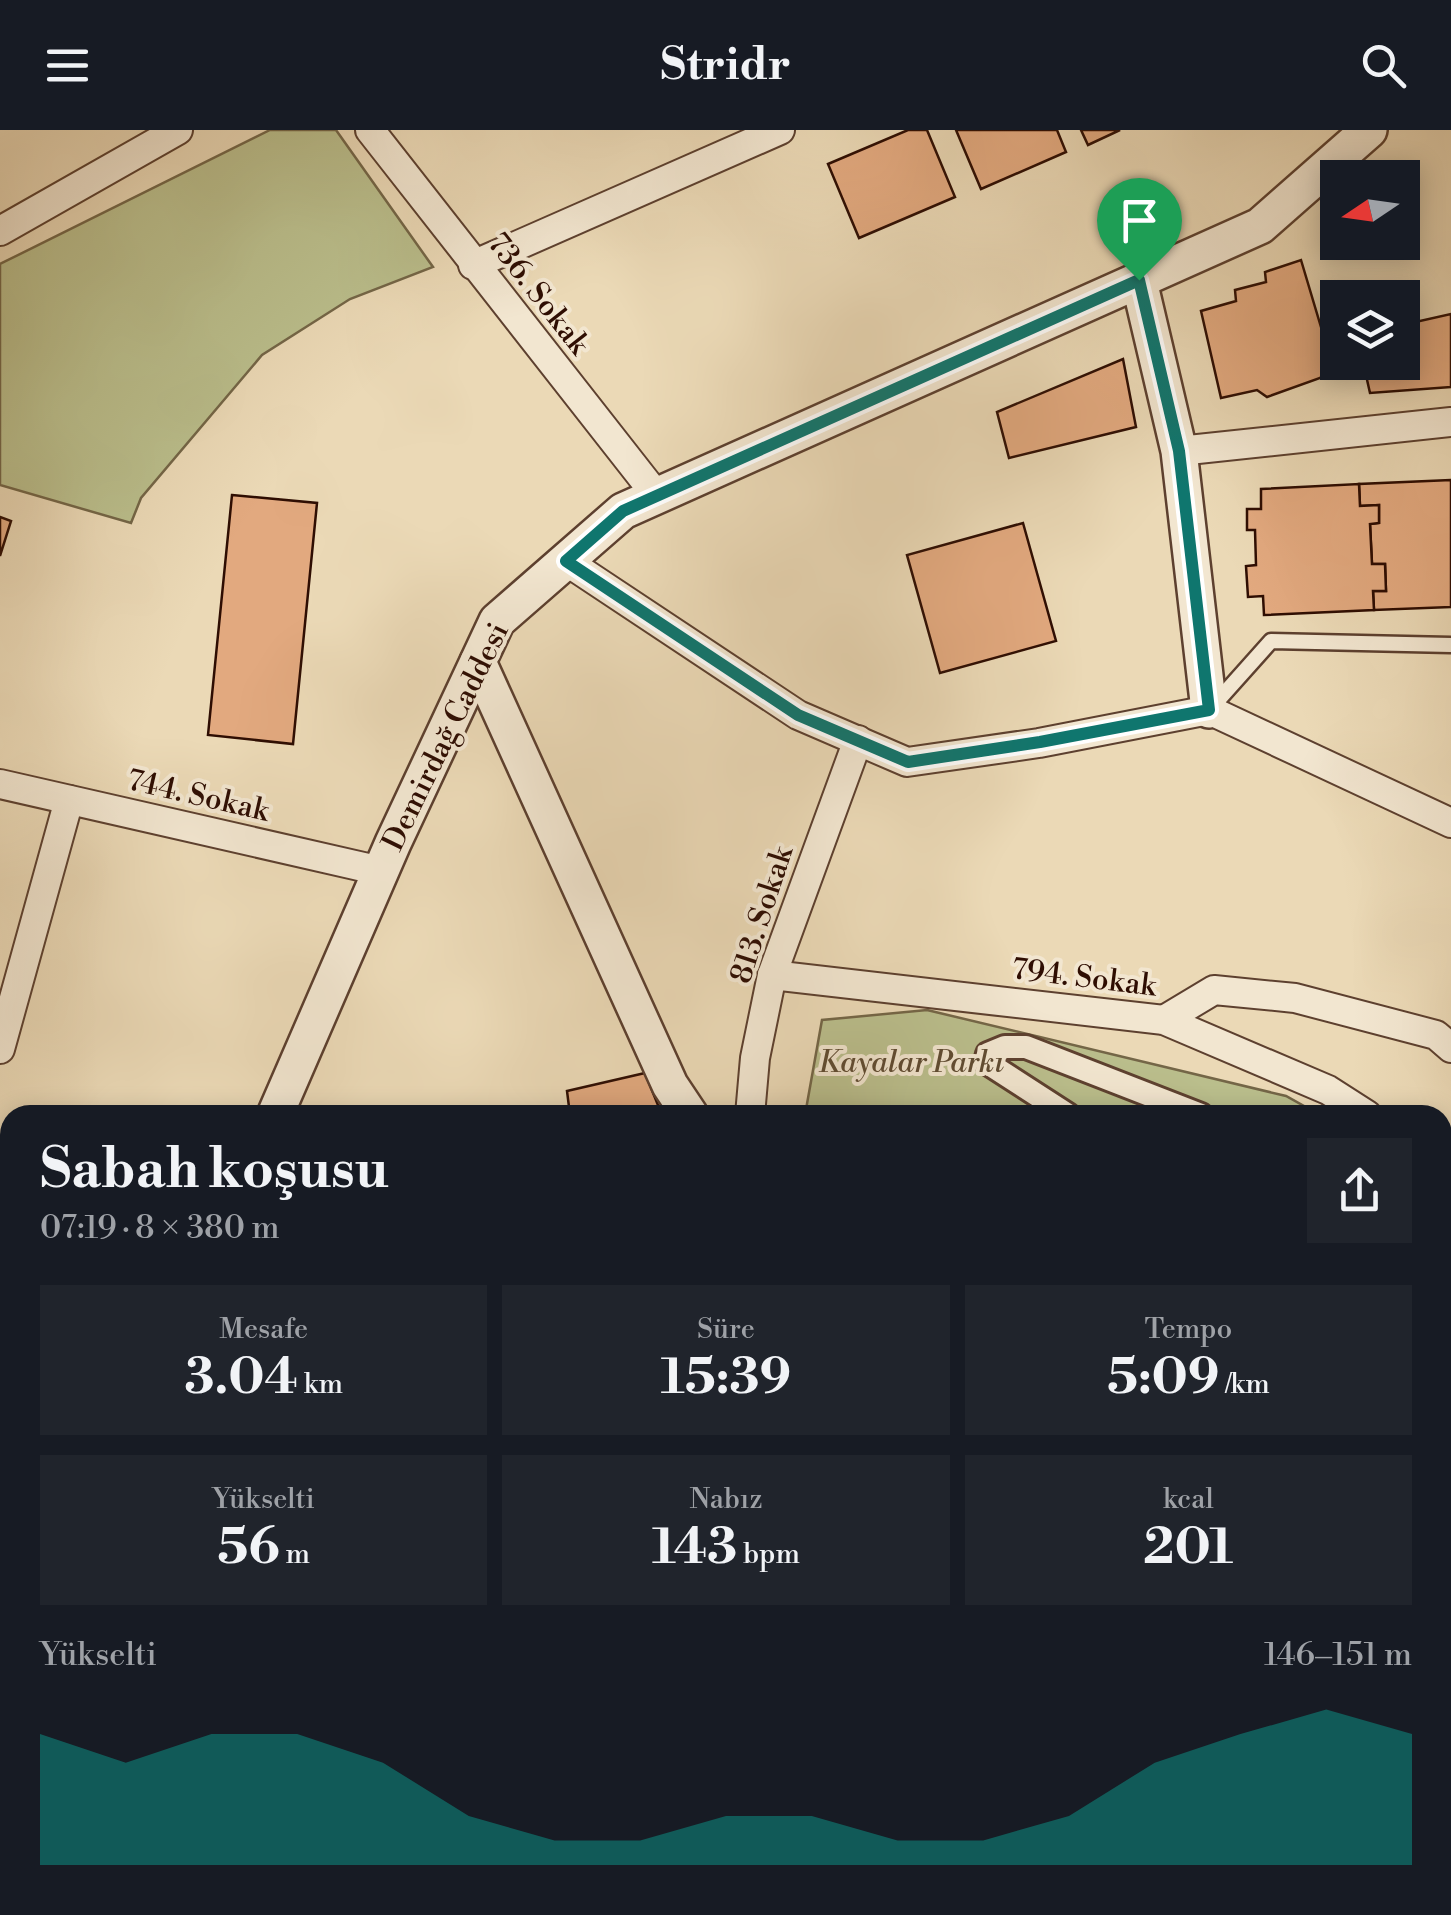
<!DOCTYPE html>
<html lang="tr">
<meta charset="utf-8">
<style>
:root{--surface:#171b24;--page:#20242c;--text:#f1f3f6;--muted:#9ea1a6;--accent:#0f766e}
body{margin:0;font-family:"Libre Bodoni",serif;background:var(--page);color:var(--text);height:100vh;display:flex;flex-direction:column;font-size:38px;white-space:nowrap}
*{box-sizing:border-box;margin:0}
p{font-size:32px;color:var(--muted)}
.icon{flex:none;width:55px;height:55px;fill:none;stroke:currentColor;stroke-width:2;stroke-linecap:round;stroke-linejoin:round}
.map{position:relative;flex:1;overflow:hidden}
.drawer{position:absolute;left:0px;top:975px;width:1452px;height:810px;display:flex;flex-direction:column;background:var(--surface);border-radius:30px 30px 0 0;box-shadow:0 5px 25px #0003}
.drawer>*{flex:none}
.needle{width:65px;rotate:257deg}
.controls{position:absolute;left:1320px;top:30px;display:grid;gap:20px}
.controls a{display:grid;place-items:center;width:100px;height:100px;border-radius:0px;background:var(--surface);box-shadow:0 5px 25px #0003;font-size:50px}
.pin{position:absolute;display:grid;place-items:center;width:85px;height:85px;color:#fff;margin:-102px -42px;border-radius:50% 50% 50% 0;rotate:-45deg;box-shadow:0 0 10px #0007}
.pin .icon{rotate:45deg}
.round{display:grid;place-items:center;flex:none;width:105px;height:105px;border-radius:0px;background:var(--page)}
.summary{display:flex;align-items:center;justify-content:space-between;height:170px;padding:0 40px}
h1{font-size:55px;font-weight:700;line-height:75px}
.metrics{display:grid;grid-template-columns:repeat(3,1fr);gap:15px;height:170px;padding:10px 40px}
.metrics div{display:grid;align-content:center;border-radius:0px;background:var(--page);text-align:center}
.metrics b{font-size:50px;font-weight:700}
.metrics small{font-size:28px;font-weight:400}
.metrics p{font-size:28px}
.chart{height:280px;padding:20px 40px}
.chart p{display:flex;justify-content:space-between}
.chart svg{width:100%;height:180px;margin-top:10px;fill:var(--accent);opacity:.7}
header{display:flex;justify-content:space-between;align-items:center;height:130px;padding:0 40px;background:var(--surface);font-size:45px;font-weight:700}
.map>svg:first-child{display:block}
.green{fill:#babe8c;stroke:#746647;stroke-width:2.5}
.water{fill:#98bab1;stroke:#6e756b;stroke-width:2.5}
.building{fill:#e2a97f;stroke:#2e0d02;stroke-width:2.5}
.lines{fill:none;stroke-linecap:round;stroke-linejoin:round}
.service-casing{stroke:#5d402f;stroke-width:19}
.pedestrian-casing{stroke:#5d402f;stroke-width:28}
.minor-casing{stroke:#5d402f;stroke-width:32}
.tertiary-casing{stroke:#5d402f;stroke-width:40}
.service{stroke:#f2e6d0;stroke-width:14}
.pedestrian{stroke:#f2e6d0;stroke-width:22}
.minor{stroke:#f2e6d0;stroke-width:28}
.tertiary{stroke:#f2e6d0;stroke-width:35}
.route-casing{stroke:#fff;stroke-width:20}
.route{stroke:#0f766e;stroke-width:12}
.labels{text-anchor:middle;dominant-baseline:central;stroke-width:8;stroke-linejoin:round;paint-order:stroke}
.street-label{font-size:30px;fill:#2e0d02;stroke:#f2e6d0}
.park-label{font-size:30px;font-style:italic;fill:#5f4b32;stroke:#f2e6d0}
</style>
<header><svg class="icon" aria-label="menu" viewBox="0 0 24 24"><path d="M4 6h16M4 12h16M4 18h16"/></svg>Stridr<svg class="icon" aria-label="search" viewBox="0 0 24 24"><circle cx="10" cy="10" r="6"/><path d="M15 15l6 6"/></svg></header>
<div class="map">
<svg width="1451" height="1785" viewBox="0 0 1451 1785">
<rect width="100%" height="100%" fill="#ebd9b6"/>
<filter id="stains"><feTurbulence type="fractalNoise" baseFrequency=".002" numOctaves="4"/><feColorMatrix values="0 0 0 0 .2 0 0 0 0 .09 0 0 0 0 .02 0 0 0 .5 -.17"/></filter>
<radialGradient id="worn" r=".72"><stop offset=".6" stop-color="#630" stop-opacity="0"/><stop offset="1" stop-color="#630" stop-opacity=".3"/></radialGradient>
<g class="green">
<path d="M270,0H336L433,137L350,169L262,225L141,368L131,393L0,355V134Z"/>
<path d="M927,880L1286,966L1320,985H805L822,890Z"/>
<path d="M1443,1056L1451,1062V1785H1403L1334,1775H1442Z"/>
</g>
<path class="water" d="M1448,1584L1451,1606L1446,1614V1632L1451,1652V1719L1442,1718V1600Z"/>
<g class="building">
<path d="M908,0H927L955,67L859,108L828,34Z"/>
<path d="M956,0H1057L1066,22L981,59Z"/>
<path d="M1081,0H1120L1088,15Z"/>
<path d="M1301,130L1332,234L1320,248L1267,267L1257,260L1221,268L1201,181L1236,171L1235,160L1266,152L1265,142Z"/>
<path d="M1451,184V257L1370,263L1363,232H1402V195Z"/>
<path d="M1123,229L1136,297L1009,328L997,282Z"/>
<path d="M1451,350V477L1374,480L1373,461H1386L1385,434H1372L1370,394L1379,393V375L1360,376L1359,354Z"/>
<path d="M1359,354L1360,376L1379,375V393L1370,394L1372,434H1385L1386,461H1373L1374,480L1264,485L1263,466L1248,467L1246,436L1256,435L1255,400H1247V379H1261V359Z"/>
<path d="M232,365L317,373L293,614L208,605Z"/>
<path d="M0,387L11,391L0,426Z"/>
<path d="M1023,393L1056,511L940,543L907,425Z"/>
<path d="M645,943L662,985H570L567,961Z"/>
<path d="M795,1775H849L859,1785H785Z"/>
<path d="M1115,1775H1136L1146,1785H1104Z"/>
</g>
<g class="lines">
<g class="service-casing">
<path id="service" d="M1213,576L1271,511L1451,515"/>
</g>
<g class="pedestrian-casing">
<g id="pedestrian">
<path d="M1068,985L986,932L988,924L1005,917H1026L1201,985"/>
<path d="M1442,1103L1451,1110"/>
<path d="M1442,1200L1451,1209"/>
<path d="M1442,1290L1451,1299"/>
</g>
</g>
<g class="minor-casing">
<g id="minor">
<path d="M370,0L657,366"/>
<path d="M0,101L178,0"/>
<path d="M473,135L780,0"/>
<path d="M1179,321L1451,292"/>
<path d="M566,431L798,585L907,632L1039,613L1209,580L1451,693"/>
<path d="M0,654L381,741"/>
<path d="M772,845L1164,890L1328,960L1367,985"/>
<path d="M1164,890L1214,860L1295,868L1436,905L1451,918"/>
<path d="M0,919L69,670"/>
<path d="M750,985L755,928L772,845L858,610"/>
<path d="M1442,1032L1451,1037"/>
<path d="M0,1127L10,1132"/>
<path d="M629,1775L639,1785"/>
</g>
</g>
<g class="tertiary-casing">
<g id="tertiary">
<path d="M1139,151L1179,321L1209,580"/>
<path d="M478,532L670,955L690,985"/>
<path d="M275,985L393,713L497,491L623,381L1260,96L1369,0"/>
<path d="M0,1380L10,1363"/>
<path d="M1200,1775L1207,1785"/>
</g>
</g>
<use href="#service" class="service"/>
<use href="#pedestrian" class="pedestrian"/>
<use href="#minor" class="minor"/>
<use href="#tertiary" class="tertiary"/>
</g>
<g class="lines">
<g class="route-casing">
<path id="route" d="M1139,150L1179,321L1209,580L1040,612L908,632L798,585L566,431L623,381Z"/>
</g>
<use href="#route" class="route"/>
</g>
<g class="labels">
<g class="street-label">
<text transform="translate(538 164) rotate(52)">736. Sokak</text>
<text transform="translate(446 607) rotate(-64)">Demirdağ Caddesi</text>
<text transform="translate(198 666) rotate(13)">744. Sokak</text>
<text transform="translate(762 785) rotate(-72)">813. Sokak</text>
<text transform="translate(1084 848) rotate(7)">794. Sokak</text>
</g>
<g class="park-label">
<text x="911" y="933">Kayalar Parkı</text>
</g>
</g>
<rect width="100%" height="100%" filter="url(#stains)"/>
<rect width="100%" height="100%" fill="url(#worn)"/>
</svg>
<div class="controls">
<a><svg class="needle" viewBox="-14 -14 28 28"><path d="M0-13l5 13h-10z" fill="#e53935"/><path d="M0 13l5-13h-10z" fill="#9ea1a6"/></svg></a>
<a><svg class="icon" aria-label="layers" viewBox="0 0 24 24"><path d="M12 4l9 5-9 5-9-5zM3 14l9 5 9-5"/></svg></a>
</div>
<div class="pin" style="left:1139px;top:150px;background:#1e9e55"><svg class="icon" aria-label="arrive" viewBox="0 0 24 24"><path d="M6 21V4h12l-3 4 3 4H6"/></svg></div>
<section class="drawer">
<div class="summary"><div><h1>Sabah koşusu</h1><p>07:19 · 8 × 380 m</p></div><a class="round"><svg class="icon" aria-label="share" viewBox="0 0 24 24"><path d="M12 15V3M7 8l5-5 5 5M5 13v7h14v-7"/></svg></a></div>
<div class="metrics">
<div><p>Mesafe</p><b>3.04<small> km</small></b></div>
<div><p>Süre</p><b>15:39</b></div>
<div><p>Tempo</p><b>5:09<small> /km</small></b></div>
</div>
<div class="metrics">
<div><p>Yükselti</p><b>56<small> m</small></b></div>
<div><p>Nabız</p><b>143<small> bpm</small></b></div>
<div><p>kcal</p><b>201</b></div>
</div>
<div class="chart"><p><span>Yükselti</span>146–151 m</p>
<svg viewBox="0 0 160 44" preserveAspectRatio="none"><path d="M0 44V12L10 19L20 12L30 12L40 19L50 32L60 38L70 38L80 32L90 32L100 38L110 38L120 32L130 19L140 12L150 6L160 12V44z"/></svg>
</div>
</section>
</div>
